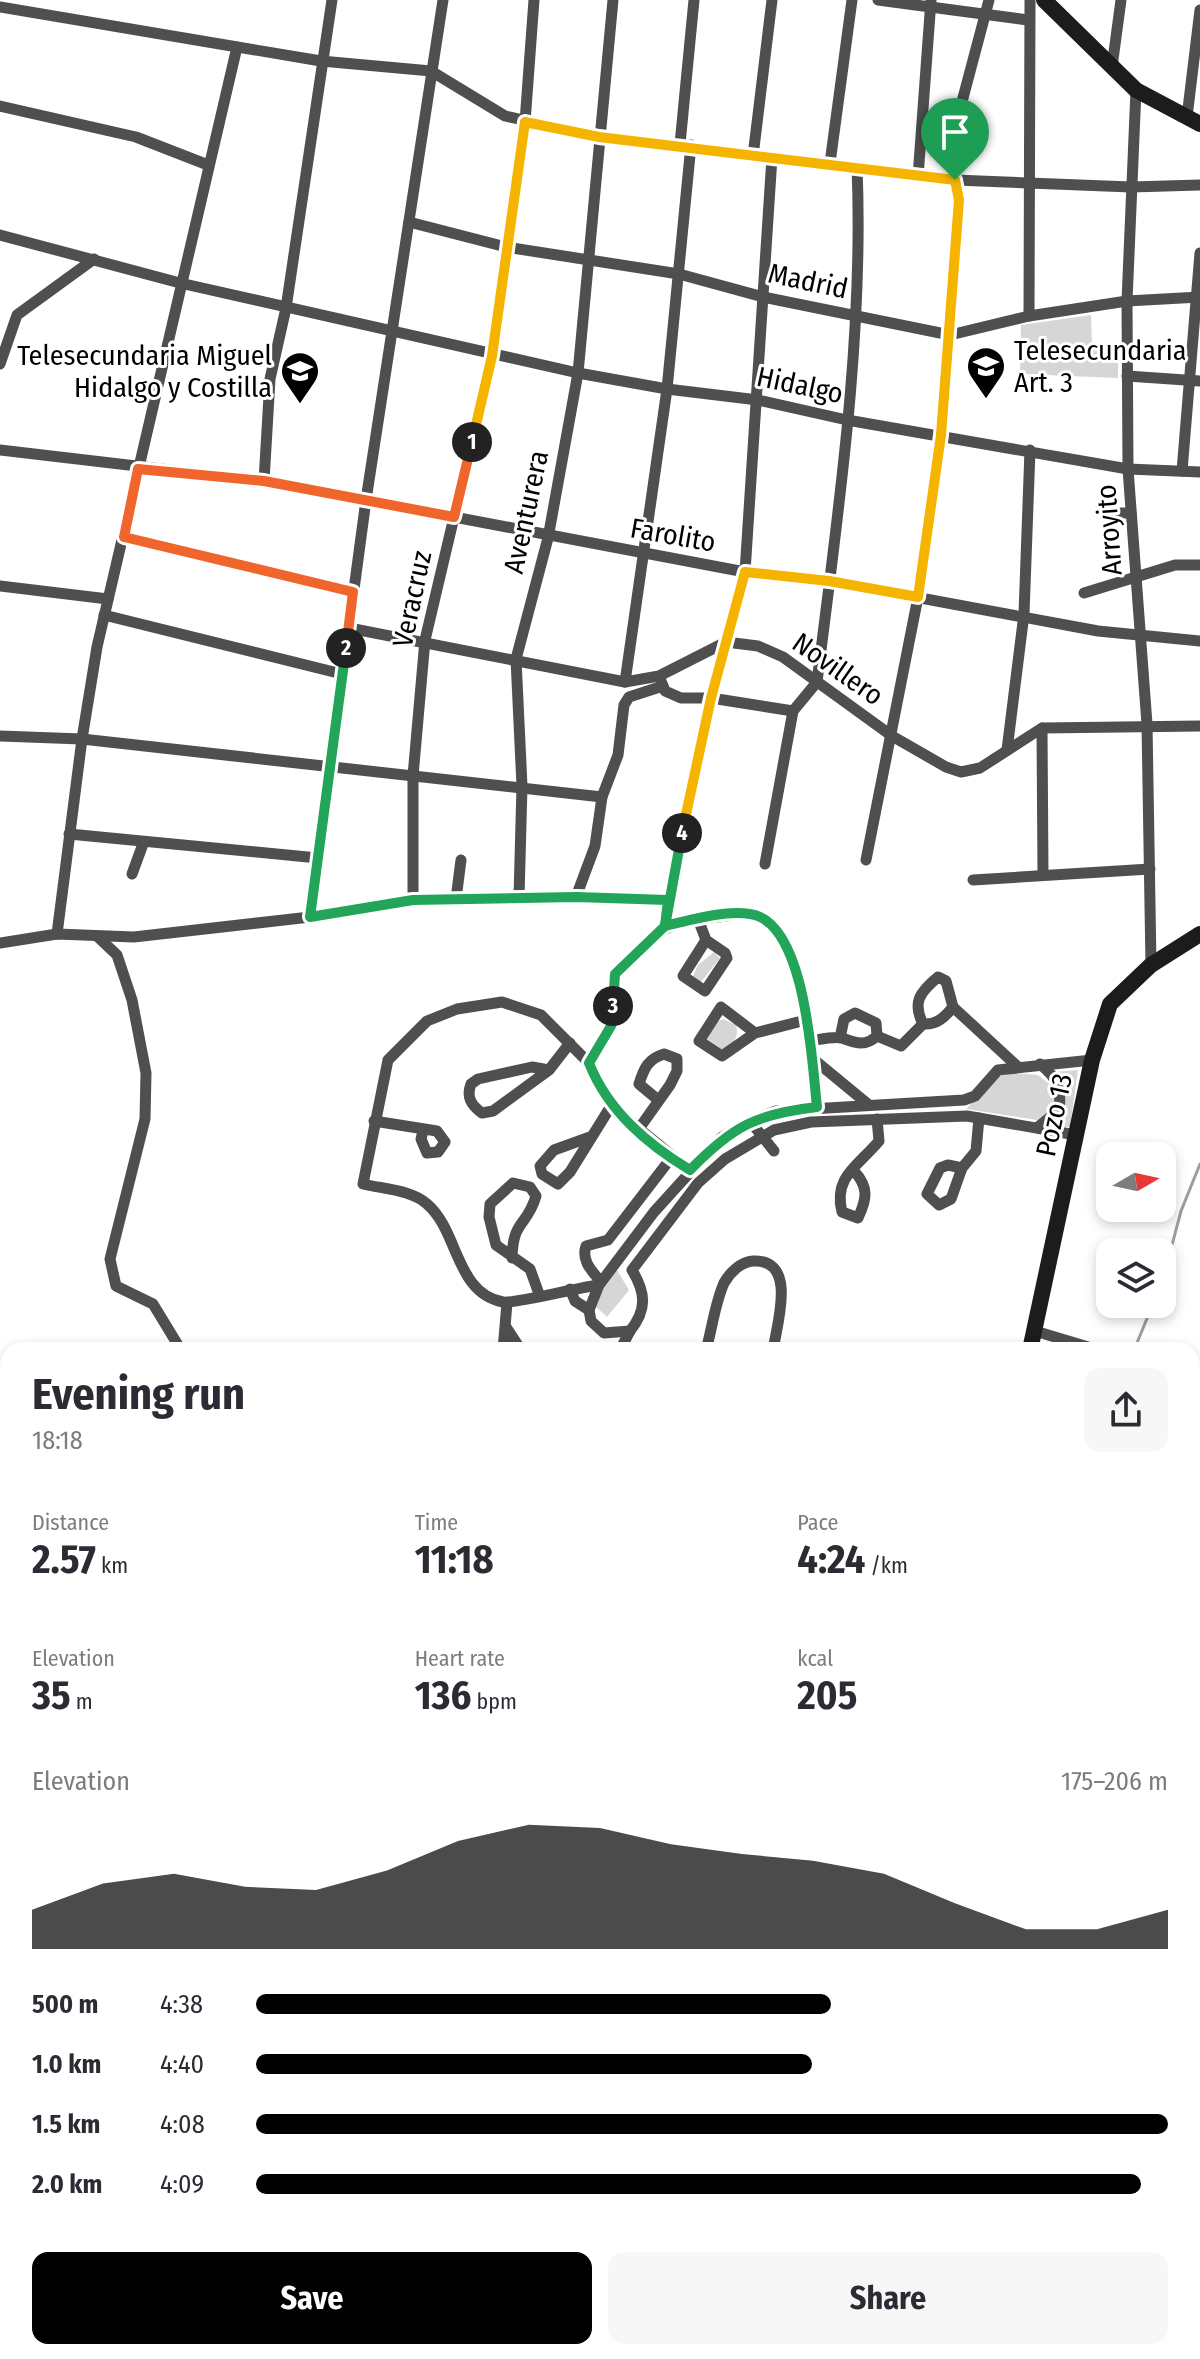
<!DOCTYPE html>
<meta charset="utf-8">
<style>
:root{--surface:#fff;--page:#f7f7f7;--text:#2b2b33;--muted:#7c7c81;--accent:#000}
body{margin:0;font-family:"Fira Sans Condensed",sans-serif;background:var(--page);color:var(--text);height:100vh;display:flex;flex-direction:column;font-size:30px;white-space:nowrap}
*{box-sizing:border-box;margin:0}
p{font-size:26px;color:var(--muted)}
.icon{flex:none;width:44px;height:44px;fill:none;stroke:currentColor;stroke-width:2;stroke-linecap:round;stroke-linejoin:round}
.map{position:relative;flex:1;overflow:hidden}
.drawer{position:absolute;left:0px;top:1342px;width:1200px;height:1018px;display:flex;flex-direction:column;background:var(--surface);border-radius:24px 24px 0 0;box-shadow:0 4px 12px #0003}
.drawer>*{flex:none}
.needle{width:52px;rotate:81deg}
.controls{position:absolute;left:1096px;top:1142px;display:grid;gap:16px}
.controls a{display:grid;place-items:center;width:80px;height:80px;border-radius:16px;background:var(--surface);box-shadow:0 4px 12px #0003;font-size:40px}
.pin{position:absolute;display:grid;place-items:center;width:68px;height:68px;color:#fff;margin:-82px -34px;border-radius:50% 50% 50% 0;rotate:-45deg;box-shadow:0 0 8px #0007}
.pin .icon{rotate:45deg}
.km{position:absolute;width:40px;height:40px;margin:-20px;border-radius:50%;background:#222;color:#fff;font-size:22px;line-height:40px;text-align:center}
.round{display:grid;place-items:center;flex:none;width:84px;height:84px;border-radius:16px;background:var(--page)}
.head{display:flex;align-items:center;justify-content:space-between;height:136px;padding:0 32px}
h1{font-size:44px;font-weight:700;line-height:60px}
.metrics{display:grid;grid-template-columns:repeat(3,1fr);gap:12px;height:136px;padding:8px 32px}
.metrics div{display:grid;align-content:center}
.metrics b{font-size:40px;font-weight:700}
.metrics small{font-size:22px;font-weight:400}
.metrics p{font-size:22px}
.chart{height:224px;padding:16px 32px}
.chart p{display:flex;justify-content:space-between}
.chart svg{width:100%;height:144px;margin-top:8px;fill:var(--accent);opacity:.7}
.primary-button{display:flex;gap:16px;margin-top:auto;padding:16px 32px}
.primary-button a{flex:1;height:92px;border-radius:16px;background:var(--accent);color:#fff;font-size:32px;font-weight:700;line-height:92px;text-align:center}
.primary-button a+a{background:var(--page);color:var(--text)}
ul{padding:0 32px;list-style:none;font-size:26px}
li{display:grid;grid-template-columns:128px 96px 1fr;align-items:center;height:60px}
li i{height:20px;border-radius:10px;background:var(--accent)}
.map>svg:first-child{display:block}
.green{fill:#d6d6d6}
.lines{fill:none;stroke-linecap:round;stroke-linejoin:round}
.stream{stroke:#9d9d9d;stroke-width:3}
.minor{stroke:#4f4f4f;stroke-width:11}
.secondary{stroke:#1c1c1c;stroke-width:16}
.split-1-casing{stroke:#fff;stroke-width:16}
.split-2-casing{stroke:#fff;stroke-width:16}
.split-3-casing{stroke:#fff;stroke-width:16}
.split-4-casing{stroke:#fff;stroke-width:16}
.split-5-casing{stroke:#fff;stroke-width:16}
.split-1{stroke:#f5b400;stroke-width:10}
.split-2{stroke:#f0652b;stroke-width:10}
.split-3{stroke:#22a559;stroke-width:10}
.split-4{stroke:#22a559;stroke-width:10}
.split-5{stroke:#f5b400;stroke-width:10}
.labels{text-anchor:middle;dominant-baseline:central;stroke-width:6;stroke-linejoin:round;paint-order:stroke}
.street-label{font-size:28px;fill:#000;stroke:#fff}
.poi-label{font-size:28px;fill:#000;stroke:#fff;text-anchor:start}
</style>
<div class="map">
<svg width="1200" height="2359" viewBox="0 0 1200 2359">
<rect width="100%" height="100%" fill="#fff"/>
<g class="green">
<path d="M1091,315L1092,347L1118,348V378L1020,374L1021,325Z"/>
<path d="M714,952L720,958L701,982L692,978L698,965Z"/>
<path d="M723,1019L736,1025C740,1040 731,1045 720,1051L705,1039L717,1022Z"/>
<path d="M1078,1070L1070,1127L1044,1126L1058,1112L1053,1072Z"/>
<path d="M1015,1073L1038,1075L1053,1087L1056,1107L1043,1121L966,1109L998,1076Z"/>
<path d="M617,1270L629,1290L607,1317L594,1305V1294Z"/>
</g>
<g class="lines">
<g class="stream">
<path d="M1162,1283L1181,1211L1200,1164"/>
<path d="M1134,1350L1153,1304"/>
<path d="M911,2359V2352"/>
</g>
<g class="minor">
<path d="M878,0L1028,20"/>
<path d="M0,7L321,61L431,71L505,116L599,137L955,180L1131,187L1200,185"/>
<path d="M1112,67L1121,0"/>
<path d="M1136,90L1127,301L1128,469L1147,724L1151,965"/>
<path d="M0,106L136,137L208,165"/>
<path d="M1187,117L1200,10"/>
<path d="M680,144L694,0"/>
<path d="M753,156L772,0"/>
<path d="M830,163L852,0"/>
<path d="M918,177L931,0"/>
<path d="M409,222L506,247L679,274L763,297L950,335L1029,316L1127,301L1200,297"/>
<path d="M0,235L180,283L578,373L667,389L758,400L847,420L1128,469L1200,472"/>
<path d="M1029,316L1030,0"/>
<path d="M0,364L17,315L94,259"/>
<path d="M1127,376L1200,381"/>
<path d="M0,450L264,481L745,572L829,581L1098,631L1200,641"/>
<path d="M1182,471L1200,253"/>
<path d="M264,481L270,379L286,308L332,0"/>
<path d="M1105,513H1131"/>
<path d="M124,537L353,592"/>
<path d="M0,586L108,599"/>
<path d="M1084,593L1175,565H1200"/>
<path d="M104,615L342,674"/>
<path d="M349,628L625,682L659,676L726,642L758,646L783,657L892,736L946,767L961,772L980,768L1042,728L1200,726"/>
<path d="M661,681L665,691L681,698H711L793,711"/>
<path d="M625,682L667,389L691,145"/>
<path d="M1042,728L1043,875"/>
<path d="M0,736L82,739L602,797"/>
<path d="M1007,750L1024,614L1030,450"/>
<path d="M69,834L318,858"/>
<path d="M866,860L918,597L941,435L959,200L952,152L955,128L989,0"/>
<path d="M765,864L793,711L817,682C838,512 864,338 857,166"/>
<path d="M132,874L143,844"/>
<path d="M973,880L1150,869"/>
<path d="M519,897L522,786L516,659L548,538L578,373L613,0"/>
<path d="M576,897L595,846L602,797L618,755L624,705L629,697L663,686"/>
<path d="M456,899L461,860"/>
<path d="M413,900V776L425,640L492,356L525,122L534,0"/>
<path d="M310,917L366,500L443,0"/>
<path d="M698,919L706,940L725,953L727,958L705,991L683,976L706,940"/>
<path d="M665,926L668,900L711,698L745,572L772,157"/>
<path d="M57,934L82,739L97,647L237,47"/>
<path d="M98,937L117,955L132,1000L146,1073L145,1119L110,1259L116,1286L153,1304L181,1350"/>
<path d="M0,943L57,934L134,937L310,917L413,900L576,897L668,900"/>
<path d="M953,1007C945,1017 937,1025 923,1024C912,1002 920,992 938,977L946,981L953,1007L1017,1066"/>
<path d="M755,1033L721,1007L699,1041L722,1056L755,1033L806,1020"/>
<path d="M877,1036L901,1046L923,1024"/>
<path d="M809,1041C818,1040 833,1036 842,1038C856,1043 865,1047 877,1036L876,1023L855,1013L844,1019L840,1038"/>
<path d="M812,1058L869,1105"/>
<path d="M589,1063L611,1026L615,974C653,934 662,922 719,917C735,915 752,911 767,920C807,944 812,1063 817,1107"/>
<path d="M549,1070L532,1067L478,1079L471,1084C466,1097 471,1105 482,1113L493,1111L549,1070L570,1043"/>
<path d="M374,1121L437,1131L445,1142L438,1152L427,1153L421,1139L423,1131"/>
<path d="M750,1121L774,1151"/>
<path d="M1038,1127L1059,1110C1062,1087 1057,1078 1040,1064"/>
<path d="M638,1130L670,1085L677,1071V1059L664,1054C648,1059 644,1068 639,1084L657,1099"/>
<path d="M1076,1135L967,1116L811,1122L774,1130L725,1159L698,1183L632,1270C646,1293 647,1310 630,1331L604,1333L591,1321L589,1310L599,1285L654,1212L722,1137L750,1121L776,1111L964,1100L975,1096L998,1070L1092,1060"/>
<path d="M590,1137L554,1150L540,1166L542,1174L558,1184L570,1172L611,1106"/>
<path d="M962,1168L948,1165L940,1168L927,1194L939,1205L951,1199L962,1168L976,1151L979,1118"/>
<path d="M854,1171C869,1187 867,1199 858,1218L842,1212C833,1177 858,1166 879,1141L877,1119"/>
<path d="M512,1258C513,1219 527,1227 536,1196L530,1187L513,1183L490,1204L489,1217L496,1245L530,1269L539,1294"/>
<path d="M601,1282C592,1271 581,1261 586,1246L608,1240L671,1158"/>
<path d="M599,1285C580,1287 514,1304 503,1302C455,1293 459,1231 427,1204C412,1190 383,1189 363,1184L388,1060L427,1021L457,1009L502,1002L541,1015L589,1063L611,1106L690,1170"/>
<path d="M570,1289L575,1301L589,1310"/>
<path d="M506,1327L521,1350"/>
<path d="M1035,1331L1098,1350"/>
<path d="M503,1350L507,1303"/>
<path d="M620,1350L630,1331"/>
<path d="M706,1350C712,1329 715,1303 724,1283C730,1272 741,1262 753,1261C798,1259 777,1324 773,1350"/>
<path d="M1192,1380L1200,1383"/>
<path d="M0,1407L8,1409"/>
<path d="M0,1550L8,1549"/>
<path d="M0,1658L8,1665"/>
<path d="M0,1747L8,1754"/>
<path d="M0,1821L8,1829"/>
<path d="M0,1919L8,1927"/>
<path d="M1192,1988L1200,1882"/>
<path d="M0,2019L8,1996"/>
<path d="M1192,2080L1200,2081"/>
<path d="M1192,2208H1200"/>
<path d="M1192,2318H1200"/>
<path d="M331,2352L332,2359"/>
<path d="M1184,2352L1186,2359"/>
<path d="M534,2359L536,2352"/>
<path d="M1055,2359V2352"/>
</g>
<g class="secondary">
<path d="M1044,0L1136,90L1200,124"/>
<path d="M1030,1350L1092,1060L1110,1004L1151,965L1200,934"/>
<path d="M0,2161L8,2152"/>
<path d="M782,2359L784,2352"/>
</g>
</g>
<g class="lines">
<g class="split-1-casing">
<path id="split-1" d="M472,442L492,356L525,122L599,137L955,180"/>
</g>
<g class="split-2-casing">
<path id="split-2" d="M346,648L353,592L124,537L138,469L264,481L454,517L472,442"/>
</g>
<g class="split-3-casing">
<path id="split-3" d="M346,648L310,917L413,900L576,897L668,900L665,926L615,974L613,1006"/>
</g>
<g class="split-4-casing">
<path id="split-4" d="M613,1006L611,1026L589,1063C608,1111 647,1144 690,1170C733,1126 756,1114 817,1107C812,1063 806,921 750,914C724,910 691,920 665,926L682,833"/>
</g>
<g class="split-5-casing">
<path id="split-5" d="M682,833L711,698L745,572L829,581L918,597L941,435L959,200L955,180"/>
</g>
<use href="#split-1" class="split-1"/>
<use href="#split-2" class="split-2"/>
<use href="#split-3" class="split-3"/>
<use href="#split-4" class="split-4"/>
<use href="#split-5" class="split-5"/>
</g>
<defs>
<g id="school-pin" transform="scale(2)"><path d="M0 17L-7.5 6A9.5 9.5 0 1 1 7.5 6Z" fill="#000" stroke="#fff"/><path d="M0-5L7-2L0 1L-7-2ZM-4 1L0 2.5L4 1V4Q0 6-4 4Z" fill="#fff"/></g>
</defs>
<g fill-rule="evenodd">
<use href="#school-pin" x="986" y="366"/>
<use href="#school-pin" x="300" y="371"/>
</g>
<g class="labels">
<g class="street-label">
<text transform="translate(808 281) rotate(12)">Madrid</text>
<text transform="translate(800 385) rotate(12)">Hidalgo</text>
<text transform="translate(526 512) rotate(-78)">Aventurera</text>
<text transform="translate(1109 530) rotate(-94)">Arroyito</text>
<text transform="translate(673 535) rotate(10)">Farolito</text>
<text transform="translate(412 599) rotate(-78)">Veracruz</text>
<text transform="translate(838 669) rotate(35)">Novillero</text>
<text transform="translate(1054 1115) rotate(-78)">Pozo 13</text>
</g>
<g class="poi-label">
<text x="1014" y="350">Telesecundaria<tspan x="1014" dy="32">Art. 3</tspan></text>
<text x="272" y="355" text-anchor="end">Telesecundaria Miguel<tspan x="272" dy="32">Hidalgo y Costilla</tspan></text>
</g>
</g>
</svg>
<div class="controls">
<a><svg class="needle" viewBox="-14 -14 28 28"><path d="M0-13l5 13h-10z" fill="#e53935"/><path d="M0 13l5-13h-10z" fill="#7c7c81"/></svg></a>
<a><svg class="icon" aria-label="layers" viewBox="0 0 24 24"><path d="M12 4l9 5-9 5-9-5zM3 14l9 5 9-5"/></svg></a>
</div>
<div class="pin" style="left:955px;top:180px;background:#1e9e55"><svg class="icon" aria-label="arrive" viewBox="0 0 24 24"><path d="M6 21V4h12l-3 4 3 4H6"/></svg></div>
<b class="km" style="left:472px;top:442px">1</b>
<b class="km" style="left:346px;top:648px">2</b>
<b class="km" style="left:613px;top:1006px">3</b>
<b class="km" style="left:682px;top:833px">4</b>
<section class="drawer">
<div class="head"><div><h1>Evening run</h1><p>18:18</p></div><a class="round"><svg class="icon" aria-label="share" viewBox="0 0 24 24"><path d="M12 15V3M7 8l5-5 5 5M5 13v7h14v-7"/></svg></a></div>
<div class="metrics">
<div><p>Distance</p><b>2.57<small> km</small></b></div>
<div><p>Time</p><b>11:18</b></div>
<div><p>Pace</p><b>4:24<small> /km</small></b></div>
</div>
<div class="metrics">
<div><p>Elevation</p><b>35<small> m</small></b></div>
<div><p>Heart rate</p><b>136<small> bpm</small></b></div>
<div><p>kcal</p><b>205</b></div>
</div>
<div class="chart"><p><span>Elevation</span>175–206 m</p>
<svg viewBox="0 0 160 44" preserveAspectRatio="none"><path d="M0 44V32L10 24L20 21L30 25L40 26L50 20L60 11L70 6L80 7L90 12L100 15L110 17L120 21L130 30L140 38L150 38L160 32V44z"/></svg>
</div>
<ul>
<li><b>500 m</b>4:38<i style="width:63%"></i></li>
<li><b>1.0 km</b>4:40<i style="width:61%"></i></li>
<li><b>1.5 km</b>4:08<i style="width:100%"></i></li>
<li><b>2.0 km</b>4:09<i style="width:97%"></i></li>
</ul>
<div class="primary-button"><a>Save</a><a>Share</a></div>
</section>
</div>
